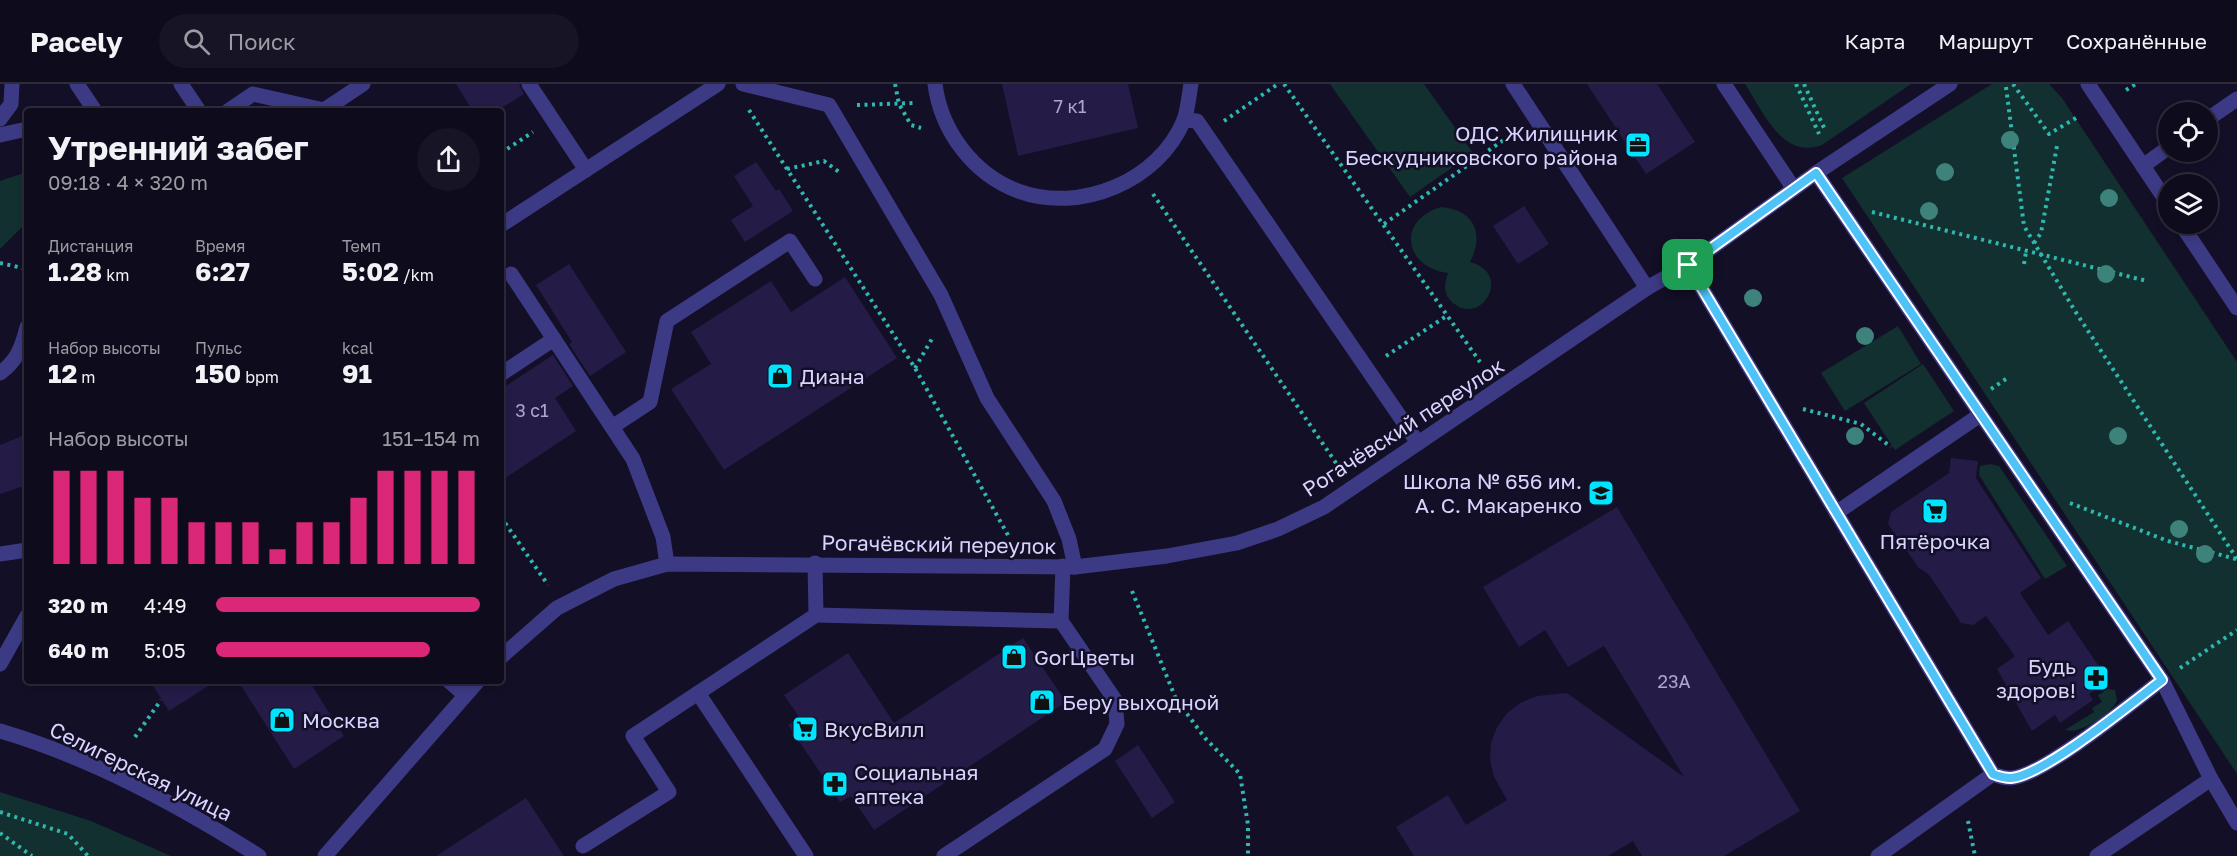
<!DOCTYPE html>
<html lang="ru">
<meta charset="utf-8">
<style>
:root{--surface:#0e0b1c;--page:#171425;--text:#f1f3f6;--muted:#9b9ba3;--line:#2e2b3b;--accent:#db2777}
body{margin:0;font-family:"Golos Text",sans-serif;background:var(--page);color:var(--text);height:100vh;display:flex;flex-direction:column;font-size:22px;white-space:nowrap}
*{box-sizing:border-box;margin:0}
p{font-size:20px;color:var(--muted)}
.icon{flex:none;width:33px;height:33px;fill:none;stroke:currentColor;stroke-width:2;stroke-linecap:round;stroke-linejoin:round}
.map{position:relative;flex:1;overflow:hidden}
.panel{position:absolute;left:24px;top:24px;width:480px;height:576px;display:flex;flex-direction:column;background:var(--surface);border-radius:6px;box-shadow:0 3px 9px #0003,0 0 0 2px var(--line)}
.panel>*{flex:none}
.fabs{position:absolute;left:2158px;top:18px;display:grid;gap:12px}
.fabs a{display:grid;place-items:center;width:60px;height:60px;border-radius:50%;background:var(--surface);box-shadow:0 3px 9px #0003,0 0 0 2px var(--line);font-size:30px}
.pin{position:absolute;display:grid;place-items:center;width:51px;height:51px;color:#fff;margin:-26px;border-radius:12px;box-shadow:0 3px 9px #0006}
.round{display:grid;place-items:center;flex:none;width:63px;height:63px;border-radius:32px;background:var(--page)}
.headline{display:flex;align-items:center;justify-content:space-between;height:102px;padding:0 24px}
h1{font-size:33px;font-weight:700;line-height:45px}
.metrics{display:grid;grid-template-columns:repeat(3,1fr);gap:9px;height:102px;padding:6px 24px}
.metrics div{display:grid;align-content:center}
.metrics b{font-size:26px;font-weight:700}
.metrics small{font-size:16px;font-weight:400}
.metrics p{font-size:16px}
.chart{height:168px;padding:12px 24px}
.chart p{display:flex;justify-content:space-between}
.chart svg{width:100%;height:108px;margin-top:6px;stroke:var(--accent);stroke-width:6}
ul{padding:0 24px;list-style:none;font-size:20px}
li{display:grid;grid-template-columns:96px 72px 1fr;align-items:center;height:45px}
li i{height:15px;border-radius:8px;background:var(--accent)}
header{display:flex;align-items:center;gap:36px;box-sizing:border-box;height:84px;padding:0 30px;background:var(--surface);border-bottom:2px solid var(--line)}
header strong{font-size:28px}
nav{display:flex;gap:33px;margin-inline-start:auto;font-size:21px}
.search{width:420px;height:54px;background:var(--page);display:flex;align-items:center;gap:15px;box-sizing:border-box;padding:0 21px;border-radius:33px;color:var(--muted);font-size:22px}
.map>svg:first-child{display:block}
.green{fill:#12302f}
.building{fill:#241b47}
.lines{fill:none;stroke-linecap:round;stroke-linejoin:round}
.path{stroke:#2fb8b0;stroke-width:4;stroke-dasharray:3 4.5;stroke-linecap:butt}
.minor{stroke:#3d3a85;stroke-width:15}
.tree{fill:#3d827b}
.route-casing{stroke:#fff;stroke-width:12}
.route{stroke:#4fc3f7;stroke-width:8}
.labels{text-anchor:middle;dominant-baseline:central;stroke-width:5;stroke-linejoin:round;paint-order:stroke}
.number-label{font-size:18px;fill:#aca6d1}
.poi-label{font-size:21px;fill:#d9d4ff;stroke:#130f26;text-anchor:start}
.street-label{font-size:21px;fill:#d9d4ff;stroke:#130f26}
</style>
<header>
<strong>Pacely</strong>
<div class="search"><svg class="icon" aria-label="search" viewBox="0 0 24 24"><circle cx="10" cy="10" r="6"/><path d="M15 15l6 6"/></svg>Поиск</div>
<nav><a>Карта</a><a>Маршрут</a><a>Сохранённые</a></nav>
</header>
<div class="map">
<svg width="2237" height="772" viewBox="0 0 2237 772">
<rect width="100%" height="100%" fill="#130f26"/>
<g class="green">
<path d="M1330,0H1424L1473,69L1410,113Z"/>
<path d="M1745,0H1911L1822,61C1782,76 1763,27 1745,0Z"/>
<path d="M1992,0H2049L2062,14L2237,278V690L1842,94Z"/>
<path d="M27,88V138L0,165V97Z"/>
<path d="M1441,123C1474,126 1485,149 1470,178C1513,189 1482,243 1453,219C1443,211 1444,200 1448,189C1403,183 1397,136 1441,123Z"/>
<path d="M1898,242L1921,280L1845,327L1821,289Z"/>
<path d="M1923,280L1954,327L1895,366L1864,319Z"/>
<path d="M1990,380L1999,382L2067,482L2045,495L1979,391L1980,382Z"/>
<path d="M2108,605L2115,606L2117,616C2112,630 2079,651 2065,646L2094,628L2092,624L2102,618L2098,611Z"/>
<path d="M0,708L91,737L171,772H0Z"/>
</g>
<g class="building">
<path d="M456,0H519L524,10L497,27H473Z"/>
<path d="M1002,0H1128L1138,44L1018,72Z"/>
<path d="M1587,0H1657L1695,58L1646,90Z"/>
<path d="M756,78L776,107L779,105L793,127L745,158L731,136L753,122L734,92Z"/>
<path d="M1524,122L1549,160L1518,180L1493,142Z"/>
<path d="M569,180L626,268L590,292L569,260L572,258L536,201Z"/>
<path d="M845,193L897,274L724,386L671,305L711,280L691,248L771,197L791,228Z"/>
<path d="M553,271L573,302L555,314L576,347L501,397V305Z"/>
<path d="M27,350V401L0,410V361Z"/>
<path d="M1951,374L1978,377L1976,394L2041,494L2020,509L2048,551L2068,537L2109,597L2089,610L2093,616L2060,639L2055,631L2032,647L1997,585L2015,572L1986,532L1973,541L1961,539L1938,504L1929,491L1918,483L1888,440L1891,428L1949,389Z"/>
<path d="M1617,423L1800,727L1724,772H1642L1633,757L1608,772H1414L1396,743L1448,711L1466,741L1507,716L1494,693L1490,676L1491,659L1497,643L1507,629L1520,619L1537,612L1567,609L1684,693L1604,562L1568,583L1545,546L1519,563L1483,503Z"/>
<path d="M1023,554L1066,618L874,746L851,712L840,718L788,641L799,633L784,611L848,569L894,639Z"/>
<path d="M150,597H216L169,627Z"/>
<path d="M238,597H309L344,652L294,685Z"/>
<path d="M1138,661L1175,718L1152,734L1115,677Z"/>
<path d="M526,714L564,772H436Z"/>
</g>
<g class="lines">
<g class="path">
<path d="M895,0L899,20L911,41L921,44"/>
<path d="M1284,0L1480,278"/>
<path d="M1796,0L1819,50"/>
<path d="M1804,0L1825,46"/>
<path d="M2013,0L2049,50L2076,34"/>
<path d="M2006,3L2024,142L2075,227L2237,475"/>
<path d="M2126,6L2136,0"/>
<path d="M857,21L915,19"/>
<path d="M749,26L915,284L1009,453"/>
<path d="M1224,37L1278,0"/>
<path d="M501,69L533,48"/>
<path d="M787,85L824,77L839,88"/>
<path d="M1153,110L1338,382"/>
<path d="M1872,128L2147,197"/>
<path d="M1384,140L1515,48"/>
<path d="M2034,159L2041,149L2057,62"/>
<path d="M0,179L27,185"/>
<path d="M2024,180L2026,168"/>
<path d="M1386,272L1448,231"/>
<path d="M915,284L933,253"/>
<path d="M1991,305L2006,295"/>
<path d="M1803,325L1861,340L1891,363"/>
<path d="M2070,419L2168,457L2236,475"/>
<path d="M501,433L548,501"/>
<path d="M1132,507L1176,615L1205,654L1240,690L1248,741V772"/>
<path d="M2180,584L2237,546"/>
<path d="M135,653L161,616"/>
<path d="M0,728L68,750L88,772"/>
<path d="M1968,737L1975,772"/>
<path d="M0,749L32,772"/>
</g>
<g class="minor">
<path d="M77,0L95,27"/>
<path d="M181,0L199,27"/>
<path d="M529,0L586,86"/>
<path d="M743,0L829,21L941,211L987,314L1054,417L1069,455L1075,483"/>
<path d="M935,0C941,47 973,90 1018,107C1080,130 1159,97 1184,36C1188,25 1189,11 1191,0"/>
<path d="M1513,0L1647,204"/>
<path d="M1724,0L1794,105"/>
<path d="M2088,0L2169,121"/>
<path d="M228,27L253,10L324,26L363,0"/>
<path d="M0,35L11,20L12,0"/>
<path d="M2208,35L2237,15"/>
<path d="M1184,36L1197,37L1418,359"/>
<path d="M0,51L27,45"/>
<path d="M2143,82L2169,63"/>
<path d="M1816,89L2162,596L2211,695L2237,739"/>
<path d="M2181,140L2237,224"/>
<path d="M501,141L718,0"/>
<path d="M1688,181L1993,690C1998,692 2005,694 2011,694C2043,692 2133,618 2162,596"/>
<path d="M511,190L633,375L663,453L667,480"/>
<path d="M0,289C17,277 22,263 27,243"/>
<path d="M501,290L554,255"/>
<path d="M612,343L650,318L667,237L790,157L815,195"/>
<path d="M1836,429L1980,331"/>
<path d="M0,470L27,466"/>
<path d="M816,531L1061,537"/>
<path d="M501,573L557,524L614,495L667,480L1075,483L1167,472L1237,459L1278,445L1324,423L1647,204L1688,181L1816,89L1950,0"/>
<path d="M0,580L27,532"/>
<path d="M449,597L465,611"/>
<path d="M698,609L806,772"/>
<path d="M0,647C92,674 178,721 259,772"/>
<path d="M583,762L669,708L633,652L816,531L815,479"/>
<path d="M325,772L478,597"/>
<path d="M944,772L1105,665L1117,640L1115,616L1061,537L1063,482"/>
<path d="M1878,772L1993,690"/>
<path d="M2097,772L2211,695"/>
</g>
</g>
<g class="tree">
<circle cx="2010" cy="56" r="9"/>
<circle cx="1945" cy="88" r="9"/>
<circle cx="2109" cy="114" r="9"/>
<circle cx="1929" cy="127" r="9"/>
<circle cx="2106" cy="190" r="9"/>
<circle cx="1753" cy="214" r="9"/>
<circle cx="1865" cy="252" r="9"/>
<circle cx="1855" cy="352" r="9"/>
<circle cx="2118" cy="352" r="9"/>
<circle cx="2179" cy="445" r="9"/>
<circle cx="2205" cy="470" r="9"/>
</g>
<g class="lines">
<g class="route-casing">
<path id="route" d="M1816,89L2162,596C2133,618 2043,692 2011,694C2005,694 1998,692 1993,690L1688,181Z"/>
</g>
<use href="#route" class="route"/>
</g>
<defs>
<g id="office-square" transform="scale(1.35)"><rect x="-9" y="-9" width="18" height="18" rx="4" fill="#00e5ff" stroke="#130f26"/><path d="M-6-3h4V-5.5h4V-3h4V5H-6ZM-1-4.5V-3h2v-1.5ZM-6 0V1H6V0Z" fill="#111"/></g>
<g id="shop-square" transform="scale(1.35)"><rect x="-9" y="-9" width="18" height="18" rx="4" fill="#00e5ff" stroke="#130f26"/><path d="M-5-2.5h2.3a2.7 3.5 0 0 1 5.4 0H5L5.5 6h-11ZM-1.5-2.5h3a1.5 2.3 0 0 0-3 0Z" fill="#111"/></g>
<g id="school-square" transform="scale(1.35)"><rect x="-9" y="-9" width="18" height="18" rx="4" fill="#00e5ff" stroke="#130f26"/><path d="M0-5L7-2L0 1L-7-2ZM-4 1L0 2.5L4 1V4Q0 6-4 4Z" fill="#111"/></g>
<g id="supermarket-square" transform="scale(1.35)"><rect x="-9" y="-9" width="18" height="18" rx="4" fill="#00e5ff" stroke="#130f26"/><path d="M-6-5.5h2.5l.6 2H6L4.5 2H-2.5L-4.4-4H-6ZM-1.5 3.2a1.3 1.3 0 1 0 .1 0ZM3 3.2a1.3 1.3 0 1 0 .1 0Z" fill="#111"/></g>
<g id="pharmacy-square" transform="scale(1.35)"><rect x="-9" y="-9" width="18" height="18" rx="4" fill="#00e5ff" stroke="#130f26"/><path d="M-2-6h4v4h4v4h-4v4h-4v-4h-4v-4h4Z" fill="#111"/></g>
</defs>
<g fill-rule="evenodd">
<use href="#office-square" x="1638" y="61"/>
<use href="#shop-square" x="780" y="292"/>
<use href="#school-square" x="1601" y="409"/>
<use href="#supermarket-square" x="1935" y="427"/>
<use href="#shop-square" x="1014" y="573"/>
<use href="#pharmacy-square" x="2096" y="594"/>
<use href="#shop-square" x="1042" y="618"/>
<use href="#shop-square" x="282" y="636"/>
<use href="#supermarket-square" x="805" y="645"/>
<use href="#pharmacy-square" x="835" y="700"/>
</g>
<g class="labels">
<g class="number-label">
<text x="1070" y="22">7 к1</text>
<text x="532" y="326">3 с1</text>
<text x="1674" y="597">23А</text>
</g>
<g class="poi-label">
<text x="1618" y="49" text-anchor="end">ОДС Жилищник<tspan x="1618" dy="24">Бескудниковского района</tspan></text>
<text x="800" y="292">Диана</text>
<text x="1582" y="397" text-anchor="end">Школа № 656 им.<tspan x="1582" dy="24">А. С. Макаренко</tspan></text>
<text x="1935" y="457" text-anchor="middle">Пятёрочка</text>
<text x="1034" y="573">GorЦветы</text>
<text x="2076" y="582" text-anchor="end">Будь<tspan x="2076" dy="24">здоров!</tspan></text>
<text x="1062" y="618">Беру выходной</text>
<text x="302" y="636">Москва</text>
<text x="824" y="645">ВкусВилл</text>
<text x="854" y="688">Социальная<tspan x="854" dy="24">аптека</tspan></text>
</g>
<g class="street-label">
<text transform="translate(1403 343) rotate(-33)">Рогачёвский переулок</text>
<text transform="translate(939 460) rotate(1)">Рогачёвский переулок</text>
<text transform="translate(141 687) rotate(26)">Селигерская улица</text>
</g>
</g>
</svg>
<div class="fabs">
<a><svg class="icon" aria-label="locate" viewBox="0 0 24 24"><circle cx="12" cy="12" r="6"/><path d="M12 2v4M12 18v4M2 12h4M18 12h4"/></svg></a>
<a><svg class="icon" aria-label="layers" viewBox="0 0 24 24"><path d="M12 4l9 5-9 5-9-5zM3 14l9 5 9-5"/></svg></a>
</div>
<div class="pin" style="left:1688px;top:181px;background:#1e9e55"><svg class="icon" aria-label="arrive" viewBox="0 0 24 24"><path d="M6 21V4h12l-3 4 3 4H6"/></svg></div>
<section class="panel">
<div class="headline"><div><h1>Утренний забег</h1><p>09:18 · 4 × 320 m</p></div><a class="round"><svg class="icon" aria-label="share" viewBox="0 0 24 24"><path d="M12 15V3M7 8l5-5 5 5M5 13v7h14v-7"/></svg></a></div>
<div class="metrics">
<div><p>Дистанция</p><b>1.28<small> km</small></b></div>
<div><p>Время</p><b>6:27</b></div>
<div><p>Темп</p><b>5:02<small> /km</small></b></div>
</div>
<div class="metrics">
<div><p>Набор высоты</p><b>12<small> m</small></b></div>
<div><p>Пульс</p><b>150<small> bpm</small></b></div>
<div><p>kcal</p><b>91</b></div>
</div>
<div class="chart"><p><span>Набор высоты</span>151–154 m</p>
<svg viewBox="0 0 160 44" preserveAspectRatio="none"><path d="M5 44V6M15 44V6M25 44V6M35 44V17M45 44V17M55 44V27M65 44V27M75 44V27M85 44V38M95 44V27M105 44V27M115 44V17M125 44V6M135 44V6M145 44V6M155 44V6"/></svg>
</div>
<ul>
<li><b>320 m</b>4:49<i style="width:100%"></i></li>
<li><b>640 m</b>5:05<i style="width:81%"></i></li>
</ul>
</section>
</div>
